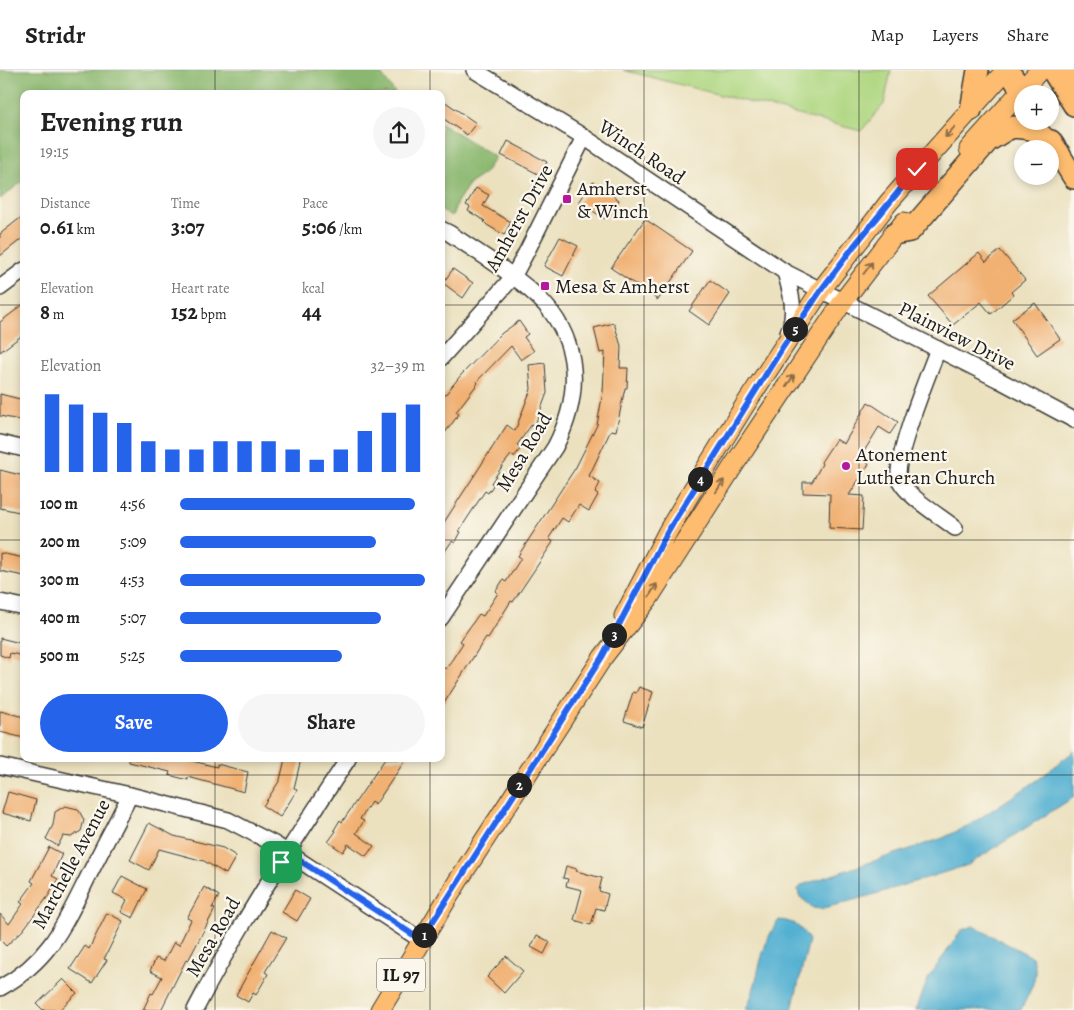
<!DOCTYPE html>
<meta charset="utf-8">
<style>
:root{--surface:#fff;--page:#f6f6f6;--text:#222;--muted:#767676;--line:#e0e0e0;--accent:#2563eb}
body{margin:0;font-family:Alegreya,serif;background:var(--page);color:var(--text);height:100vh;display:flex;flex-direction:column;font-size:19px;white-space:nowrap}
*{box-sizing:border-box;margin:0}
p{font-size:16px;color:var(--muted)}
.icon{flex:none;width:28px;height:28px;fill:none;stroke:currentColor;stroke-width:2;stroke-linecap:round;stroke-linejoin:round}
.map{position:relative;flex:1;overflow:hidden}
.sheet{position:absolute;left:20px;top:20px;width:425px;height:672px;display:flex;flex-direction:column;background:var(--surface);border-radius:10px;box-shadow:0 2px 8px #0003}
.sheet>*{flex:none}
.buttons{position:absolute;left:1014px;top:15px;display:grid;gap:10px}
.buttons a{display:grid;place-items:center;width:45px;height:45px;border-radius:50%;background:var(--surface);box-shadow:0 2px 8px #0003;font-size:25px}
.pin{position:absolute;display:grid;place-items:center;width:42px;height:42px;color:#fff;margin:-21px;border-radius:10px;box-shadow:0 2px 8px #0006}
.km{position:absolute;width:25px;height:25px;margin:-12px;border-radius:50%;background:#222;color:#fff;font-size:14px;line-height:25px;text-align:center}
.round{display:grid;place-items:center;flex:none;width:52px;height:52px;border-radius:26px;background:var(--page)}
.headline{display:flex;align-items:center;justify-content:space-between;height:85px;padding:0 20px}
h1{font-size:28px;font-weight:700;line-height:38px}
.figures{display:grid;grid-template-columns:repeat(3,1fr);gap:8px;height:85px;padding:5px 20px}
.figures div{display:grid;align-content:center}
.figures b{font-size:21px;font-weight:700}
.figures small{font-size:14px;font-weight:400}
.figures p{font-size:14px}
.chart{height:140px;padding:10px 20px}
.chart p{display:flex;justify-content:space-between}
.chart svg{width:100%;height:90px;margin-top:5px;stroke:var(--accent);stroke-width:6}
.primary-button{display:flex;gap:10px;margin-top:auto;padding:10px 20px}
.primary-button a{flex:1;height:58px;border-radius:30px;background:var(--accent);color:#fff;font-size:20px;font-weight:700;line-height:58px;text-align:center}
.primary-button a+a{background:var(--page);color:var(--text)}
ul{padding:0 20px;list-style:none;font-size:16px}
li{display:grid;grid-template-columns:80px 60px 1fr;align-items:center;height:38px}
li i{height:12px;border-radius:6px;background:var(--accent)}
header{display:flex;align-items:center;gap:30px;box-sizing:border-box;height:70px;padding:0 25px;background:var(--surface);border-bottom:1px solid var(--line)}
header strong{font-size:24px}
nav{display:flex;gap:28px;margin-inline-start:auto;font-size:18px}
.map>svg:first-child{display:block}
.green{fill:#afd781;stroke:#667a4e}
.forest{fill:#8bb86f;stroke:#546a46}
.water{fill:#52b0d1;stroke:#376676}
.building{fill:#f1b173}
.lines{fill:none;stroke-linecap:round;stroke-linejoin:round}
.minor-casing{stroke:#3b3a34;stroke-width:18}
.major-casing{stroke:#3b3a34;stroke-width:21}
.highway-casing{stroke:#3b3a34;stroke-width:24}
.minor{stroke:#fff;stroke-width:15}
.major{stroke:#fdbc6f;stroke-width:19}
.highway{stroke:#fdbc6f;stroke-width:21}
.oneway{stroke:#8c6c46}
.route-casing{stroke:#fff;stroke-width:10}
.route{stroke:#2563eb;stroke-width:6}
.grid{fill:none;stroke:#1c1c1c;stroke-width:1;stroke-opacity:0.55}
.poi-dot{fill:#b5179e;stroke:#fbf7ec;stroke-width:2}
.labels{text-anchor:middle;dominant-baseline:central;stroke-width:4.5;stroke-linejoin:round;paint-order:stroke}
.shield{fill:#fbf7ec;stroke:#5f5e5a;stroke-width:1}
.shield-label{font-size:19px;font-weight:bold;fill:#1c1c1c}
.street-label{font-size:20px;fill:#1c1c1c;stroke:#fbf7ec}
.poi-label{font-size:20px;fill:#1c1c1c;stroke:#fbf7ec;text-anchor:start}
</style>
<header>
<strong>Stridr</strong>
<nav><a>Map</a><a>Layers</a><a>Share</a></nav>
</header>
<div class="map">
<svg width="1074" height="940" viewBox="0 0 1074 940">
<rect width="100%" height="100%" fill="#fbf7ec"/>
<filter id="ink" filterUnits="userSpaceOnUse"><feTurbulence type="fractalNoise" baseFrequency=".02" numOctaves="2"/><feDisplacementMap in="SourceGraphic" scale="10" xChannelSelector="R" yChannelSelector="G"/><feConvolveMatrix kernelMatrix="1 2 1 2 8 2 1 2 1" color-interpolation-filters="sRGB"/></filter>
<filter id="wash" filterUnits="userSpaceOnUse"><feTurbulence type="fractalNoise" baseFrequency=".0096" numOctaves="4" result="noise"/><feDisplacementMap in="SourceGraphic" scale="20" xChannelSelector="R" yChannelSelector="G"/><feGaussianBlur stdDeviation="1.12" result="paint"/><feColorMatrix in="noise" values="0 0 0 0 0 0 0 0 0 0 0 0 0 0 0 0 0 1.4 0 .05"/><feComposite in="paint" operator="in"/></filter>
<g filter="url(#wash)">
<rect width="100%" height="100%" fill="#ebe1bf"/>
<path class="green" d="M623,0H891L884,34L861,61Z"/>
<g class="forest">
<path d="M0,0H378L396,24H24V110L0,129Z"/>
<path d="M441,53L495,87L484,104L469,114L457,132L452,146L441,141Z"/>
</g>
<g class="water">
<path d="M1074,681V727L968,795L872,825L821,839L813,838L799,826L798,819L802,815L943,768L971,754L1039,709Z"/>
<path d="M779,850C794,851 801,857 809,870L792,940H746C748,934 751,928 753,921C760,897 763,870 779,850Z"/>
<path d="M973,856L1032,887C1041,906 1029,922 1021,940H916L929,907L945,884L962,860Z"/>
</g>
<g id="blocks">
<g class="building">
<path d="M441,29L476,53L467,65L441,47Z"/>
<path d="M508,71L547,92L540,105L501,85Z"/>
<path d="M593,112L619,130L605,149L579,132Z"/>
<path d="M476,118L489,125L483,136L511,152L504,165L487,155L484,152L485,151L468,141L470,137L466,135Z"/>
<path d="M24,145V167L0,186V164Z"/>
<path d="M645,149L692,181L658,230L611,198Z"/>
<path d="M560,167L578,176L563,206L544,196Z"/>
<path d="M1000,180L1025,210L1011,222L1013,225L991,244L981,232L953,255L928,226L979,183L986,192Z"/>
<path d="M453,199L473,213L463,228L443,213Z"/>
<path d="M710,210L730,224L709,255L689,241Z"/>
<path d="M1035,233L1060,269L1037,285L1012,249Z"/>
<path d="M24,234V264L0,282V252Z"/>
<path d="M519,251L528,264L524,267L534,281L521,290L511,276L477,311L478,313L456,342L459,344L441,368V330L461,305L502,263Z"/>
<path d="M614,253L621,276L620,298H628L627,318H625L616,361L611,360L589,406L600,413L595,423L598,425L589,441L579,435L568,452L562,448L549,468L553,472L513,532L511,531L488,568L486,567L441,638V596L446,599L463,573L460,571L479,544L483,546L498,523L496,521L503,510L506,512L521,488L518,486L576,397L597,355L603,322L605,282L600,283L594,258Z"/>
<path d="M545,293L547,323L535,355L532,354L517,375L521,378L514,387L511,385L503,395L491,413L494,414L488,423L485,421L459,461L461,462L455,473L452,471L441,487V457L507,355L515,361L531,319L529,295Z"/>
<path d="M0,324L24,330V351L0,346Z"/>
<path d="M868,332L898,352L890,364L879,357L860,388L869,394L849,425L864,426L862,460L829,458L830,424L803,423V412H812L822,394L821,392L836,369L844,374Z"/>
<path d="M0,400L24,406V443L0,438Z"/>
<path d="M0,483L24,488V506L0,501Z"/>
<path d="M0,568L24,574V586L10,583L9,588L0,585Z"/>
<path d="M639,617L653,622L642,657L624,651L633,622L636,623Z"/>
<path d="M0,641L24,647V668L0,662Z"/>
<path d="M129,689H184L217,697V694L248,702L244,722L188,707V710L169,705L170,702L129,692Z"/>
<path d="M285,689H301L294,718L297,720L280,747L263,736L280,710Z"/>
<path d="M385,689H406L375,735L371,732L360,749L364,751L356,763L374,776L366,786L348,774L343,782L328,772L336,761L334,760L340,750L342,752Z"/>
<path d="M8,722L36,730L31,751L2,743Z"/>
<path d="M65,736L78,739L84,750L81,761L71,767L63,766L58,776L46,769L53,755L55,742Z"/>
<path d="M149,753L174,766L223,778L236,786L226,804L204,791L159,779L149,800L130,790Z"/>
<path d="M49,777L62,784L52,806L58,809L49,825L23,860L6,876L0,870V844L9,854L23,834L20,832L34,813L31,811Z"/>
<path d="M566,796L577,799L576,801L602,808L599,821L608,824L604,840L596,838L591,855L574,850L582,820L566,816L568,809L563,808Z"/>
<path d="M122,806L147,819L133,848L121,842L127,830L113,823Z"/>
<path d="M204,817L219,826L212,838L215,839L188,891L186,890L161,940H143L151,923L153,924L162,907L150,901L156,888L164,891L174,872L179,875L191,850L187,848Z"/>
<path d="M295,820L310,829L297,851L282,842Z"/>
<path d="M107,843L123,851L104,889L107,890L92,913L70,899L85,876L89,879Z"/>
<path d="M272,860L286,868L265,902L268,904L256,925L253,923L248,932L236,925Z"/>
<path d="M537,865L550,872L544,884L531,877Z"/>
<path d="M506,886L523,901L504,923L487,907Z"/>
<path d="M63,909L77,923L59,940H43L37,934Z"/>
</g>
</g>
</g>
<g filter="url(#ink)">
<use href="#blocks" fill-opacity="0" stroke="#3b3a34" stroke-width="1"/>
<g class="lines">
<g class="minor-casing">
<g id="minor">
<path d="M474,0L584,67L785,202L999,310L1074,350"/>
<path d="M441,159L449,163C480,184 530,213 552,243C582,284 578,333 555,377L441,548"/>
<path d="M785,202C791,222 797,243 788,263"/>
<path d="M0,218L24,200"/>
<path d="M938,279C930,300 891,395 900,411C908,427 940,446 955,458"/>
<path d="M441,288L513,207L527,181L584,67"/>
<path d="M0,373L24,379"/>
<path d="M0,532L24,537"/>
<path d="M0,696L130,725L228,750L276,775L421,870"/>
<path d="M0,918C51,890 65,853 90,803C103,777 117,751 130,725"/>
<path d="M195,940C240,853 294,771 348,689"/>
</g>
</g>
<g class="major-casing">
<g id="major">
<path d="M969,79L1040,0"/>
<path d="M624,546L668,461L690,424L745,335L821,220L889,132L1006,0"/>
<path d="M380,940L458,811L603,587L648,529L734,395L844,230L904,152"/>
</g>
</g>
<g class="highway-casing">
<g id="highway">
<path d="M1008,0L1024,24"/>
<path d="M1052,0L1074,35"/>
<path d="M1074,0V11"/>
<path d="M971,40L978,0"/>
<path d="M1051,71L1074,108"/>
<path d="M894,164L910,161L988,71L1006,60L1014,57L1031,59L1040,64L1059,83"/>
</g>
</g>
<use href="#minor" class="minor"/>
<use href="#major" class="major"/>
<use href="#highway" class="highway"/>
</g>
<defs><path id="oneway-shaft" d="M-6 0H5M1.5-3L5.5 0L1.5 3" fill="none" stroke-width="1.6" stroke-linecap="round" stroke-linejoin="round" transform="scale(1.25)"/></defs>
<g class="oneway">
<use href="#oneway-shaft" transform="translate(950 62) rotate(132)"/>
<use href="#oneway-shaft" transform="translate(868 198) rotate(-53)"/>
<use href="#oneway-shaft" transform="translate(790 311) rotate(-56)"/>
<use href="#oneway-shaft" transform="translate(720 416) rotate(-57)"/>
<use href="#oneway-shaft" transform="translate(653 520) rotate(-58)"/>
</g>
</g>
<g class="lines" filter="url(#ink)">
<g class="route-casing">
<path id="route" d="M281,792L287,782L421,870L602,587L668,461L783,277L821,220L854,176L917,99"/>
</g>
<use href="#route" class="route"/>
</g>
<path class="grid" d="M215,0V24M430,0V24M644,0V940M859,0V940M0,235H24M441,235H1074M0,470H24M441,470H1074M215,689V940M430,689V940M0,705H1074"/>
<g class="poi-dot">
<rect x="562" y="124" width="10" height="10" rx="2.5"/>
<rect x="540" y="211" width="10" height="10" rx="2.5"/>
<circle cx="846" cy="396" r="5"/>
</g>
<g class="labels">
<rect class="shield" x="377" y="888.5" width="48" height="33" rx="4"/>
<g class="shield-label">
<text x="401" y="905">IL 97</text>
</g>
<g class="street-label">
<text transform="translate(642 82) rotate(34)">Winch Road</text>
<text transform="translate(519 148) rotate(-61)">Amherst Drive</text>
<text transform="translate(957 266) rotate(27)">Plainview Drive</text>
<text transform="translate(524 382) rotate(-59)">Mesa Road</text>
<text transform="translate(71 794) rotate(-62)">Marchelle Avenue</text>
<text transform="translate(213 867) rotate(-60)">Mesa Road</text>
</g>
<g class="poi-label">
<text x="577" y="118">Amherst<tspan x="577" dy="23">&amp; Winch</tspan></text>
<text x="555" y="216">Mesa &amp; Amherst</text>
<text x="856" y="384">Atonement<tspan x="856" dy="23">Lutheran Church</tspan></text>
</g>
</g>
</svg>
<div class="buttons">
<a>+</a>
<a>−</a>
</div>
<div class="pin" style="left:281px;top:792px;background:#1e9e55"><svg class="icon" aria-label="arrive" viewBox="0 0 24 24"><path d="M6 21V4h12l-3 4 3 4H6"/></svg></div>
<div class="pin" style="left:917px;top:99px;background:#d93025"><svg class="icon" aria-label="check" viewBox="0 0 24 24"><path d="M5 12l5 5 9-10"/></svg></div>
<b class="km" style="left:424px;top:865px">1</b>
<b class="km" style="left:519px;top:715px">2</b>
<b class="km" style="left:614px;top:565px">3</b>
<b class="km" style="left:700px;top:409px">4</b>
<b class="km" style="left:795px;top:259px">5</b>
<section class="sheet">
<div class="headline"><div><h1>Evening run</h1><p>19:15</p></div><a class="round"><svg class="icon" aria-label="share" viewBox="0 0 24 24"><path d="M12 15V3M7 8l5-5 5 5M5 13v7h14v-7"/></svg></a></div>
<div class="figures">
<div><p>Distance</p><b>0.61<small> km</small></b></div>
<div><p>Time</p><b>3:07</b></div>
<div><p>Pace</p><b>5:06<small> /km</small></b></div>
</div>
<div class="figures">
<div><p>Elevation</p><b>8<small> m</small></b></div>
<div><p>Heart rate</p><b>152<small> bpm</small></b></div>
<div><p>kcal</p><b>44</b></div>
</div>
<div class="chart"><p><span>Elevation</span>32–39 m</p>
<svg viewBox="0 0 160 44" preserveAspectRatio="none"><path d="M5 44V6M15 44V11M25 44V15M35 44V20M45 44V29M55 44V33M65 44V33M75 44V29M85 44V29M95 44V29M105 44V33M115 44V38M125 44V33M135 44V24M145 44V15M155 44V11"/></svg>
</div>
<ul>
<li><b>100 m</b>4:56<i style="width:96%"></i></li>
<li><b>200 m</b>5:09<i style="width:80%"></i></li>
<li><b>300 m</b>4:53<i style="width:100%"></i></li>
<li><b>400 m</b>5:07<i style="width:82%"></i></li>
<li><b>500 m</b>5:25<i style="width:66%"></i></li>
</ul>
<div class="primary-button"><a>Save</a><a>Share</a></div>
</section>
</div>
